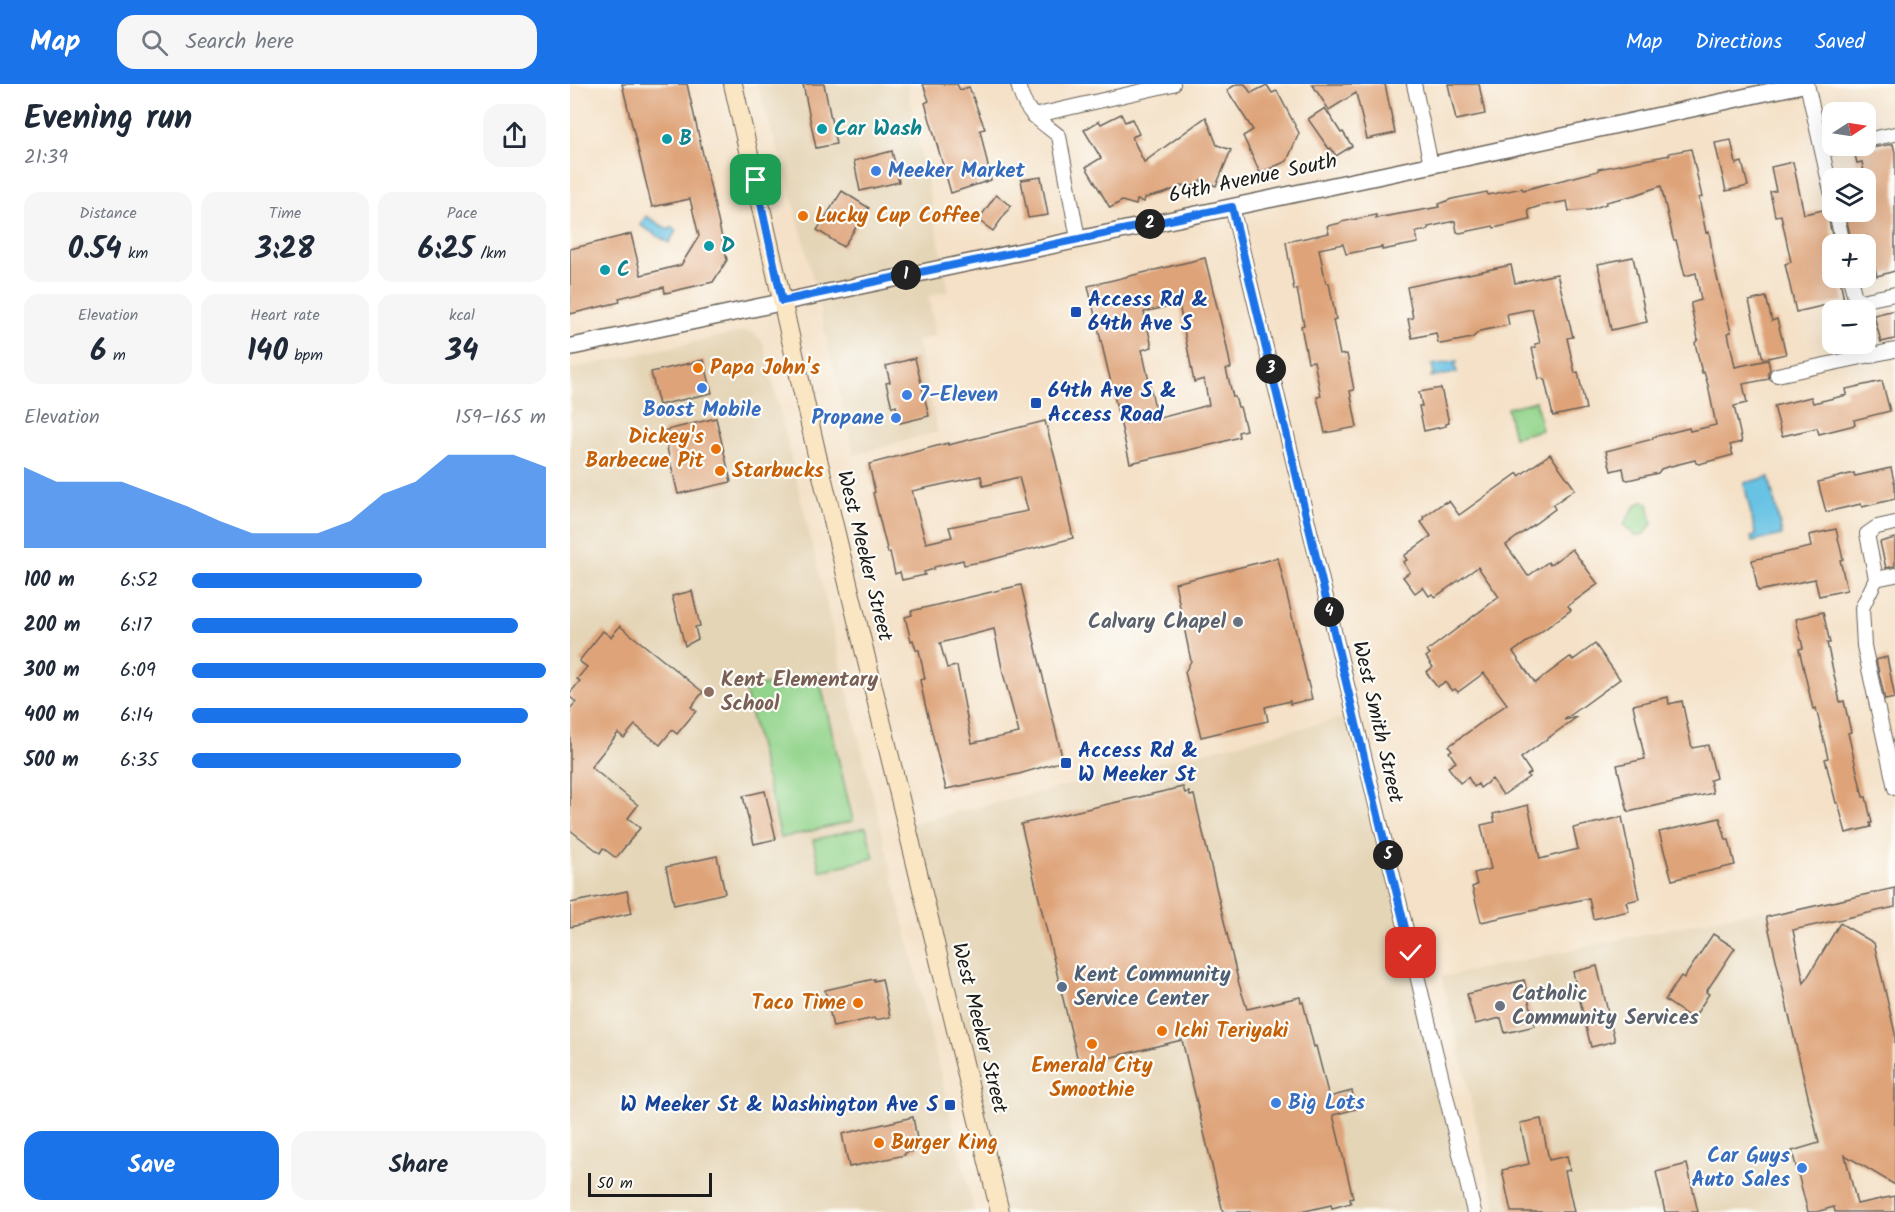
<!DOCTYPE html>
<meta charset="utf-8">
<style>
:root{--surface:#fff;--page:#f6f6f7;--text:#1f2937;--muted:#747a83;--accent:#1a73e8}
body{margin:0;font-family:Kalam,sans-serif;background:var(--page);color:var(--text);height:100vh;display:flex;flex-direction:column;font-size:22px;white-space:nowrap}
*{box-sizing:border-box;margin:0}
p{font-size:20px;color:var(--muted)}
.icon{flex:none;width:33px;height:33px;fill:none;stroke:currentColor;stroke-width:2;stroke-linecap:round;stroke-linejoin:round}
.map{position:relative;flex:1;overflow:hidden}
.drawer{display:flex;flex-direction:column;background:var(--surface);width:570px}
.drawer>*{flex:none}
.needle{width:39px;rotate:78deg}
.buttons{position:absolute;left:1252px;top:18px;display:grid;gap:12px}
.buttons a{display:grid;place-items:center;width:54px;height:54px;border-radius:12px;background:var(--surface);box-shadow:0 6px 24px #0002;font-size:30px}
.scale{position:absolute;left:18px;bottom:15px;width:124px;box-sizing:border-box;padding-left:6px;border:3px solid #1c1c1c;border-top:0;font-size:16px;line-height:21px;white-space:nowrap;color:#1c1c1c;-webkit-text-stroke:4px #fdfcf7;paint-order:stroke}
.pin{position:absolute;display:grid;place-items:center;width:51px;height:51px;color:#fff;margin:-26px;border-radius:12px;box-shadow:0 3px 9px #0006}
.km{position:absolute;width:30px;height:30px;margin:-15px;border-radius:50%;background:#222;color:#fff;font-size:16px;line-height:30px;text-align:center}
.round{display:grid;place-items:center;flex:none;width:63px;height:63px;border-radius:18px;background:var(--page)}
.head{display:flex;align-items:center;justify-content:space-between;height:102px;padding:0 24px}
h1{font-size:33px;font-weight:600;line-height:45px}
.metrics{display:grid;grid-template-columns:repeat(3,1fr);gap:9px;height:102px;padding:6px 24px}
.metrics div{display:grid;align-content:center;border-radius:15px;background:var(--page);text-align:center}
.metrics b{font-size:30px;font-weight:600}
.metrics small{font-size:16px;font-weight:400}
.metrics p{font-size:16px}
.chart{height:168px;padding:12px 24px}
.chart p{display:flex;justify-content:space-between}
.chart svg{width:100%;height:108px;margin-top:6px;fill:var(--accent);opacity:.7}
.action{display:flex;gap:12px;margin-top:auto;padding:12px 24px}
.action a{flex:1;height:69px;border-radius:18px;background:var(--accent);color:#fff;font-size:24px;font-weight:600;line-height:69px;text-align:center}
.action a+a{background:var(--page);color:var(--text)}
ul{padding:0 24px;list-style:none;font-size:20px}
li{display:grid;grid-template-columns:96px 72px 1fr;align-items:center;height:45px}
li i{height:15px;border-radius:8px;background:var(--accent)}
header{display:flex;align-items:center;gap:36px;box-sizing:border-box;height:84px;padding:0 30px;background:var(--accent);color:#fff}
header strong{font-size:28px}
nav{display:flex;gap:33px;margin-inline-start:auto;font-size:21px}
.search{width:420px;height:54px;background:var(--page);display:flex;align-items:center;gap:15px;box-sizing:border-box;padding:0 21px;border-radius:18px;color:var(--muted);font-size:22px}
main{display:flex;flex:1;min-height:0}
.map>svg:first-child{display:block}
.built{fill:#e5d5b7}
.green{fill:#93d48c;stroke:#587854;stroke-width:1.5}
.water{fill:#67c2e4;stroke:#426f80;stroke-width:1.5}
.building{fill:#dea378;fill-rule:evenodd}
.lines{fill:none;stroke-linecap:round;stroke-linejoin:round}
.minor-casing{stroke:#686158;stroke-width:16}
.tertiary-casing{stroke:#686158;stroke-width:19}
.secondary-casing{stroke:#686158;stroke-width:20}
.minor{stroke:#fff;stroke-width:14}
.tertiary{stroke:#fff;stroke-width:16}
.secondary{stroke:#fbe6c3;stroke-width:18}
.route-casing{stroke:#fff;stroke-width:12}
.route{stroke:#1a73e8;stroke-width:8}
.culture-dot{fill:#0f9aa8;stroke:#fdfcf7;stroke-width:2}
.shop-dot{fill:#3f7fe0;stroke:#fdfcf7;stroke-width:2}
.food-dot{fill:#e8710a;stroke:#fdfcf7;stroke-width:2}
.transit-dot{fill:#1a4fb4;stroke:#fdfcf7;stroke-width:2}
.worship-dot{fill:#6b7280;stroke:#fdfcf7;stroke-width:2}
.education-dot{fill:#8d6e63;stroke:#fdfcf7;stroke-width:2}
.service-dot{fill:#5c6f8a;stroke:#fdfcf7;stroke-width:2}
.labels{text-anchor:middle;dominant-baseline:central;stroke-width:4.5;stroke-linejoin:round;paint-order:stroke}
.culture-label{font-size:21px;font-weight:bold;fill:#0d838f;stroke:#fdfcf7;text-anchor:start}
.shop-label{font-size:21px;font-weight:bold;fill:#366cbe;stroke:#fdfcf7;text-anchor:start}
.street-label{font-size:21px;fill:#1c1c1c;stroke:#fdfcf7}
.food-label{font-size:21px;font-weight:bold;fill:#c56008;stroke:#fdfcf7;text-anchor:start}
.transit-label{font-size:21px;font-weight:bold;fill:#164399;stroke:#fdfcf7;text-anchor:start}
.worship-label{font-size:21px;font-weight:bold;fill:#5b616d;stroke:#fdfcf7;text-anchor:end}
.education-label{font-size:21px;font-weight:bold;fill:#785e54;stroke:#fdfcf7;text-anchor:start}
.service-label{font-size:21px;font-weight:bold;fill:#4e5e75;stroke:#fdfcf7;text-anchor:start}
</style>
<header>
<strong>Map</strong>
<div class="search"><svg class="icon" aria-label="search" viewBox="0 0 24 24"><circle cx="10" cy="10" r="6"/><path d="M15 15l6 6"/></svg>Search here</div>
<nav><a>Map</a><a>Directions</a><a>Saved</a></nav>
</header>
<main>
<section class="drawer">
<div class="head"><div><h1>Evening run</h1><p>21:39</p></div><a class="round"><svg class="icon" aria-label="share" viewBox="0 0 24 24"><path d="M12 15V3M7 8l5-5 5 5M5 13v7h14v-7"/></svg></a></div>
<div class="metrics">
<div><p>Distance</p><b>0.54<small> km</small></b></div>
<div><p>Time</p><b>3:28</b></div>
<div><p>Pace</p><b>6:25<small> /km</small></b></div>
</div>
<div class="metrics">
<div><p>Elevation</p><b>6<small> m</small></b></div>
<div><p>Heart rate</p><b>140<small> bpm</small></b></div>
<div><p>kcal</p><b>34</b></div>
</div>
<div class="chart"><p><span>Elevation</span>159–165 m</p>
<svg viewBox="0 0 160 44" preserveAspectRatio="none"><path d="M0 44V11L10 17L20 17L30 17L40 22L50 27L60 33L70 38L80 38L90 38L100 33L110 22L120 17L130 6L140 6L150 6L160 11V44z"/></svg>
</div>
<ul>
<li><b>100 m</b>6:52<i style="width:65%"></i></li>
<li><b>200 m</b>6:17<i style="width:92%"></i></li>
<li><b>300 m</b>6:09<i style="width:100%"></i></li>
<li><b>400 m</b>6:14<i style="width:95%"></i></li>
<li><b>500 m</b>6:35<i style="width:76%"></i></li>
</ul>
<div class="action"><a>Save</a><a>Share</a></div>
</section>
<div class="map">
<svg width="1325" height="1128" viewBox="0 0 1325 1128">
<rect width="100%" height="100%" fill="#fdfcf7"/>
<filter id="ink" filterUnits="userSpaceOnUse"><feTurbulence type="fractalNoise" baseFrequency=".0167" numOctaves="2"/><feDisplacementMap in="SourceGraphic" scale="12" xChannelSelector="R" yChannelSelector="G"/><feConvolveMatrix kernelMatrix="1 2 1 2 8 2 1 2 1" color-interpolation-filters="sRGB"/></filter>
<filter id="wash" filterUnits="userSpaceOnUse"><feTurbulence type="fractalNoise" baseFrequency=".008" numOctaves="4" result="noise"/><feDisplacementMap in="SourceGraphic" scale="24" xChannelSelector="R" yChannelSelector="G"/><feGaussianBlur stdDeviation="1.35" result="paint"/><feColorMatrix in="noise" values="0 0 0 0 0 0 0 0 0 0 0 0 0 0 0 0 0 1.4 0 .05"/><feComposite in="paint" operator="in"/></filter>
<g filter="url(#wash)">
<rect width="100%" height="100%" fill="#f4e1c7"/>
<g class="built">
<path d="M187,0H337L379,207L358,212L366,251L347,257L368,348L284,371L234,158L220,105Z"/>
<path d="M176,247L184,249L193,258L404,1128H0V285Z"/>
<path d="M784,631L904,1128H430L336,741Z"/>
<path d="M1194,825L1265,1128H927L872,893Z"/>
</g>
<g class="green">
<path d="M966,317L972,346L944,353L937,324Z"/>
<path d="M1074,417L1078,420L1082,439L1075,450L1065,452L1054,441C1059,431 1063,421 1074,417Z"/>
<path d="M248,589L283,737L211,754L175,606Z"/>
<path d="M296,743L304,774L250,787L243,756Z"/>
</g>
<g class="water">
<path d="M76,132L99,146L101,143L106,147L99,159L70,141Z"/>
<path d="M887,277V279L885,280L887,289L861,293V291L864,290L862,281Z"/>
<path d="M1199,393L1212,451L1182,458L1181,453L1186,452L1174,399Z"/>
</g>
<g id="blocks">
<g class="building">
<path d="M52,0H117L157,176L143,198L95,209L94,203L49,214L50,218L0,230V165L61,150L71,191L111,181L129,152L120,115L82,123Z"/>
<path d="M233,0H254L266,60L246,64Z"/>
<path d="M353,0H387L390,6L399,3L415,45L410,46L421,96L381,109L355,19L359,17Z"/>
<path d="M667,0H675L681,9L697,1L702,9L707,7L729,49L717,77L690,89L673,52L683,46L657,6Z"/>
<path d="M742,0H815L825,49L797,55L786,9L759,26Z"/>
<path d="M878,0H909L915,30L886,36Z"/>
<path d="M755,24L771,49L773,48L782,62L766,72L761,64L759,65L738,35Z"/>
<path d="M551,30L555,38L562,35L569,50L562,53L574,78L636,33L647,61L661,66L646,102L632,96L617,106L614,101L595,109L575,114L574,118L567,116L566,121L552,117L540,124L516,83L531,74L514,46L529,37L531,40Z"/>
<path d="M1161,56L1166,80L1172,78L1178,102L1156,107L1145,59Z"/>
<path d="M1323,60L1325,68V187L1307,192L1297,152L1281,156L1275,128H1296V119L1300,118L1292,78L1287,79L1284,67Z"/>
<path d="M1121,65L1132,113L1129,114L1136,149L1139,148L1145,185L1161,248L1158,249L1165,283L1198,276L1200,285L1198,289L1199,295L1173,300L1177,319L1164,322L1172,358L1160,361L1163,371L1129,380L1126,379L1125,376L1097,383L1091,385L1088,389L1058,396L1055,395L1053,384L1041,387L1036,367L1083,355V353L1119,344L1120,347L1146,341L1138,301L1134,288L1132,289L1125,259L1128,255L1121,222V219L1131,216L1126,189L1115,192L1106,156H1104L1103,154L1091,102L1065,111L1036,118V120L1019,126L999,127L997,117L970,122L958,126L960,136L924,144L923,142L890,149L887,148L885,137L858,143V146L846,148L848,159L812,166V163L776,170L773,160L749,165L756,199H759L766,235L763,236L770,271L777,270L784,306L780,307L787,343L755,349L747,313L751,312L744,277L738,278L731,242L734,241L727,205L724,206L716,158L759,149L757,142L771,139V138L806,131V134L869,123V120L882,115L917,108L918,111L952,104L953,106L1028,87V85L1100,71L1099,69Z"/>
<path d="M322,67L329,98L290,107L284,77Z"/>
<path d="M1223,78L1234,130L1253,126L1257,128L1264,160L1261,161L1263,172V194H1270L1274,217L1226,228L1215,180L1221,178L1211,131L1205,132L1200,108L1206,107L1201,83Z"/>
<path d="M471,93L478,131L458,134L451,96Z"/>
<path d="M272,107L299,124L273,163L247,146Z"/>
<path d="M426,111L441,122L423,147L408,136Z"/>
<path d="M1063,173L1077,238L1041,246L1028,180Z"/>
<path d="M635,174L656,259L661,284L656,285L663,313H665L668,323H670L676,346L668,348L669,353L645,360L560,379L518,202ZM609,220L624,298L634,295L639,321L575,338L585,324L572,266L582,263L574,228Z"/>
<path d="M941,181L945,199L987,190L1003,253L997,254L1005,289L1008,288L1016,325L983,332L975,297L972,294L969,295L962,264L966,263L965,260L970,259L962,225L937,230L939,241L910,247L902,254L871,260L868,259L866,249L842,254L838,235L843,234L837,203Z"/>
<path d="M1196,213L1202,237L1207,235L1216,270L1193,275L1179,217Z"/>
<path d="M1325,226V255L1311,258L1304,231Z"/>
<path d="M345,274L359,332L330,339L326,322L322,323L316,299L320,298L316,282Z"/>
<path d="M134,276L142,309L89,321L81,288Z"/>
<path d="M1312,297L1320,327L1284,336L1285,341L1249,350L1247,344L1212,352L1204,322L1241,313L1243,319L1277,311L1276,305Z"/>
<path d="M871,304L879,339L876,340V342L854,347L849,322H852L849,308Z"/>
<path d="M146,334L161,398L108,410L93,347Z"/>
<path d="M475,337L486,378L503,454L416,477L394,481L393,476L364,483V485L354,488L355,491L332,496L330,488L325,490L320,468L318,469L303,409L305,408L299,380L378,359V361ZM411,392L413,402L449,393L458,427L379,443L382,453L356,459L342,407Z"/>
<path d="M980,370L1005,405L983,421L985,425L936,461L958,492L978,478L980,481L1002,465L1028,500L998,522L1001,526L943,568L965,599L1000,573L1003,576L1025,560L1050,595L994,636L1007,633L951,674L961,689L957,691L959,693L933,711L922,695L910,704L908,700L904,703L898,693L890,699L878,683L886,678L879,668L882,666L879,662L937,620L914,589L888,608L885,605L882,607L875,598L867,603L856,588L863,583L856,573L860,570L857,567L929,513L908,483L865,513L862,510L859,512L853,503L845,509L833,493L840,488L833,478L837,476L834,472L861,452L851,438L854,435L853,433L875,418V419L879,417L889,431L948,389L949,392Z"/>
<path d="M1321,384L1325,401V415L1292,423L1291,420L1256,428L1248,398L1284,389L1285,392Z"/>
<path d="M1266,445L1273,475L1270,476L1277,506L1249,512L1245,495L1188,507L1182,476L1241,463L1239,451Z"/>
<path d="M1325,454V482L1316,484L1310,458Z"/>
<path d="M708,474L742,615L720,620V617L695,623L698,637L631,653L615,588L621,577L605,499Z"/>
<path d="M451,501L493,677L449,690L376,705L355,620L350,596L355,595L349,566H346L343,556L341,557L335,533L342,531L341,527ZM424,545L433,589L449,649L402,659L387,582L377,584L370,559Z"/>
<path d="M122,507L130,542L125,543L128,555L115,562L102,512Z"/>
<path d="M1253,528L1260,559H1257L1270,618L1274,617L1281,648L1278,649L1293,713H1296L1302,739H1300L1301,743L1276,749L1268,719H1266L1255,675L1258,674L1246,624L1243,625L1229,565L1233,564L1226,535Z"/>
<path d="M50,542L133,608L121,623L126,627L107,650L102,646L90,661L65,641L54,654L48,649L21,683L68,721L58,734L70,744L46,774L33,764L30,769L0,746V625L6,618L0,613V609L10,597L7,595L17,583L9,577L33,547L41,553Z"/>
<path d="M1317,573L1325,614L1315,616L1306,576Z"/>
<path d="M1098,613L1099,620L1112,617L1122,664L1138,661L1146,694L1140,696L1143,709L1058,728L1047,681L1075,675L1063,621Z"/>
<path d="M613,703L615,709L619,708L620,712L624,711L669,900L677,925L730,913L731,919L733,918L744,963L746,962L759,1013L782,1007L786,1025L763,1031L783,1114L780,1115L781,1119L762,1124L761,1121L731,1128H653L612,956L509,981L451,740Z"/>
<path d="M195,707L206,755L184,760L173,712Z"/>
<path d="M958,721L970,775L1008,765L1003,744L1052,733L1069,815L1056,818L1059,827L1023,835L1019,814L911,838L902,803L907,801L904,789L921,785L911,741L925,738L923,730Z"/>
<path d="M1150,734L1156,756H1159L1165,781L1102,796L1089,748Z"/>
<path d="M147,772L155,809L104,821L96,783Z"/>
<path d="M1325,804V823L1223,846L1234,899L1270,839L1304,859L1325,949V1101L1275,1071L1287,1120L1325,1112V1128H1265L1264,1123L1246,1128H1238L1222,1067L1249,1059L1196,833Z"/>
<path d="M57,807L62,829L0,843V819Z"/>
<path d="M1143,850L1165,864L1136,908L1139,910L1123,935L1095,916L1111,892L1114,894Z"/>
<path d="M1027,882L1045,957L1021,963L1003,888Z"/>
<path d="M304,895V897L312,895L320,933L305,936L304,934L263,943L255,906Z"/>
<path d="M954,896L965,942L935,949L931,934L905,940L897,910Z"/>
<path d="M343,1033L349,1066L335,1069V1071L279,1083L272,1050Z"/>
<path d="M971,1035L979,1076L997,1072L1000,1086L995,1087L1004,1128H941L932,1086L959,1080L950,1039Z"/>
<path d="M1117,1080L1128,1128H1095L1086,1088Z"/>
</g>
</g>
</g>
<g filter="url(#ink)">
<use href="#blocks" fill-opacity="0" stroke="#686158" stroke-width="1.5"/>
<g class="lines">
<g class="minor-casing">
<g id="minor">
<path d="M448,0C454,29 468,35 489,52L508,155"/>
<path d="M844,0L861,81"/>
<path d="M1237,0L1263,116"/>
<path d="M463,32L603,0"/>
<path d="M1296,56L1325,50"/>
<path d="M1252,66L1273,62"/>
<path d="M662,123L904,1128"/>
<path d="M1266,128L1273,160"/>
<path d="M1280,194L1286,218"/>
<path d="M1288,226L1286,218L1325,210"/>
<path d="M1296,254L1301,272"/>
<path d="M1207,291L1325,266"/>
<path d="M1325,439L1307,443L1297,450L1306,495L1292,524L1294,562L1325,704"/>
<path d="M1306,495L1325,491"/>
</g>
</g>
<g class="tertiary-casing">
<path id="tertiary" d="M0,263L861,81L1235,0"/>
</g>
<g class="secondary-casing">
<path id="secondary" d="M163,0L247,371L430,1128"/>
</g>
<use href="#minor" class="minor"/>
<use href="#tertiary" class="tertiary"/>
<use href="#secondary" class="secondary"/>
</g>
</g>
<g class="lines" filter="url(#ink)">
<g class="route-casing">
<path id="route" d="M186,96L212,217L662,123L841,869"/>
</g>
<use href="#route" class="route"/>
</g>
<g class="culture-dot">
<circle cx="252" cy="45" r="6"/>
<circle cx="97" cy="55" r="6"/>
<circle cx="139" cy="162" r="6"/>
<circle cx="35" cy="186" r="6"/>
</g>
<g class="shop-dot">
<circle cx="306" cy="87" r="6"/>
<circle cx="132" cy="304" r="6"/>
<circle cx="337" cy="311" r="6"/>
<circle cx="326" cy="334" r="6"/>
<circle cx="706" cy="1019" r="6"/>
<circle cx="1232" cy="1084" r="6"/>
</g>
<g class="food-dot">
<circle cx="233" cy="132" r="6"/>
<circle cx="128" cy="284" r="6"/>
<circle cx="146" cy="365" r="6"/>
<circle cx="150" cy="387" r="6"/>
<circle cx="288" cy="919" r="6"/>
<circle cx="592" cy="947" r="6"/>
<circle cx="522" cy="960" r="6"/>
<circle cx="309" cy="1059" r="6"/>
</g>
<g class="transit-dot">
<rect x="500" y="222" width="12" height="12" rx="3"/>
<rect x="460" y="313" width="12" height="12" rx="3"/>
<rect x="490" y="673" width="12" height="12" rx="3"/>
<rect x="374" y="1015" width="12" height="12" rx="3"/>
</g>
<g class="worship-dot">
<circle cx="668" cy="538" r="6"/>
<circle cx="930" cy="922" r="6"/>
</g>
<circle class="education-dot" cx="139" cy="608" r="6"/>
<circle class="service-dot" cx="492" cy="903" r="6"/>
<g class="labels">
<g class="culture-label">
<text x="264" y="45">Car Wash</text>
<text x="109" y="55">B</text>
<text x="151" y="162">D</text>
<text x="47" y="186">C</text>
</g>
<g class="shop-label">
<text x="318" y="87">Meeker Market</text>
<text x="349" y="311">7-Eleven</text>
<text x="132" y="326" text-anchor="middle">Boost Mobile</text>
<text x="314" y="334" text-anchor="end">Propane</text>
<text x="718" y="1019">Big Lots</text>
<text x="1220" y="1072" text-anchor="end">Car Guys<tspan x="1220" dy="24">Auto Sales</tspan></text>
</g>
<g class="street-label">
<text transform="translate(683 95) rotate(-12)">64th Avenue South</text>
<text transform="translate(294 472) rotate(76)">West Meeker Street</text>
<text transform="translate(807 638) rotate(77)">West Smith Street</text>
<text transform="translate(409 944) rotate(76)">West Meeker Street</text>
</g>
<g class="food-label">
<text x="245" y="132">Lucky Cup Coffee</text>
<text x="140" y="284">Papa John's</text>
<text x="134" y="353" text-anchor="end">Dickey's<tspan x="134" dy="24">Barbecue Pit</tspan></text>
<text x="162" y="387">Starbucks</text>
<text x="276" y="919" text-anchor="end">Taco Time</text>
<text x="604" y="947">Ichi Teriyaki</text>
<text x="522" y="982" text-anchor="middle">Emerald City<tspan x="522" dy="24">Smoothie</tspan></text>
<text x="321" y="1059">Burger King</text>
</g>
<g class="transit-label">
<text x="518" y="216">Access Rd &amp;<tspan x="518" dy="24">64th Ave S</tspan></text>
<text x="478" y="307">64th Ave S &amp;<tspan x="478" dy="24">Access Road</tspan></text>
<text x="508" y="667">Access Rd &amp;<tspan x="508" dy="24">W Meeker St</tspan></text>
<text x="368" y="1021" text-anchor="end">W Meeker St &amp; Washington Ave S</text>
</g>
<g class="worship-label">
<text x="656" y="538">Calvary Chapel</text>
<text x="942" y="910" text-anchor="start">Catholic<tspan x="942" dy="24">Community Services</tspan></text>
</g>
<g class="education-label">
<text x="151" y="596">Kent Elementary<tspan x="151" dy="24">School</tspan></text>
</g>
<g class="service-label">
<text x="504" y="891">Kent Community<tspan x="504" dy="24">Service Center</tspan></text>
</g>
</g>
</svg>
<div class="buttons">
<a><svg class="needle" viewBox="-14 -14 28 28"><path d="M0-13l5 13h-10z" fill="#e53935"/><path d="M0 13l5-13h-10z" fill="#747a83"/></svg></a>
<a><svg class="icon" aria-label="layers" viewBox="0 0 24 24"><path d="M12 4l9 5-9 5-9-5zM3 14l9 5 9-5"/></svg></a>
<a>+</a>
<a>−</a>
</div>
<div class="scale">50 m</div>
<div class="pin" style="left:186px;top:96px;background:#1e9e55"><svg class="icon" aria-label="arrive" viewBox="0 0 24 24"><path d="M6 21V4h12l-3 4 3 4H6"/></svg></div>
<div class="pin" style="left:841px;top:869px;background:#d93025"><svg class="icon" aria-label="check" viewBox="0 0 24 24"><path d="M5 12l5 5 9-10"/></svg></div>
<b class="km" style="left:336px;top:191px">1</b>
<b class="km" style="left:580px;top:140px">2</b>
<b class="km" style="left:701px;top:285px">3</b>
<b class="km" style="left:759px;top:528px">4</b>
<b class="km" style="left:818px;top:771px">5</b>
</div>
</main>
